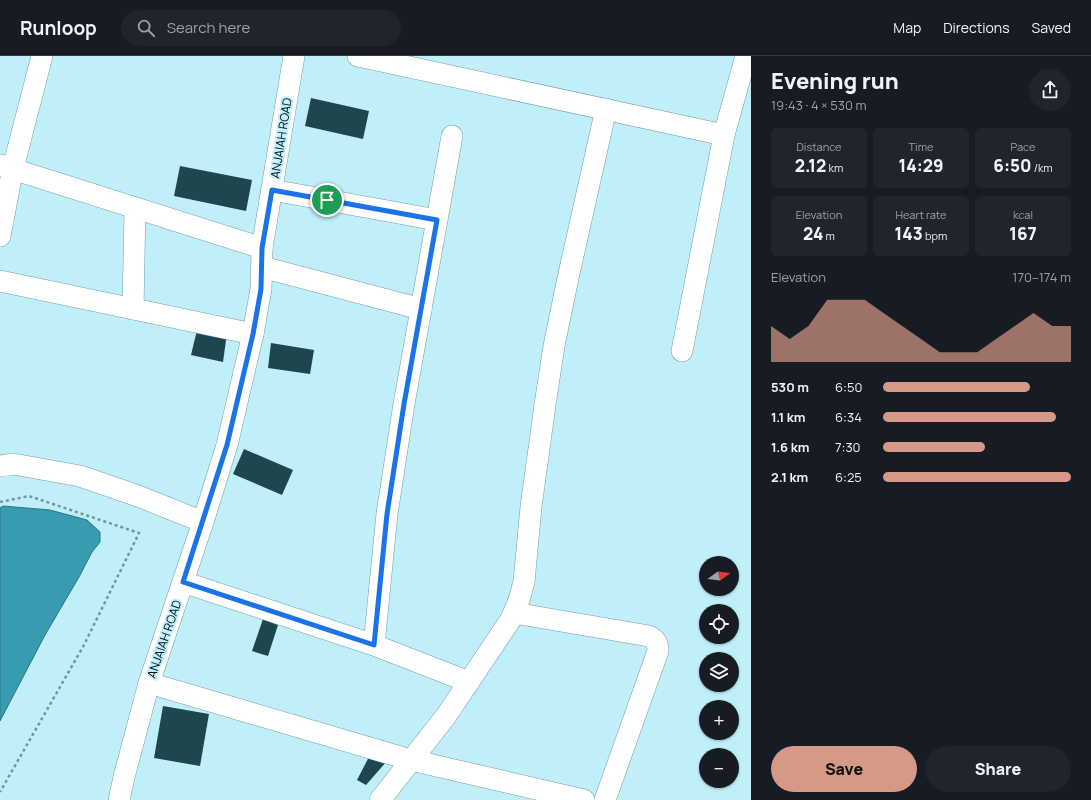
<!DOCTYPE html>
<meta charset="utf-8">
<style>
:root{--surface:#171b24;--page:#20242c;--text:#f1f3f6;--muted:#9ea1a6;--line:#363941;--accent:#d69987}
body{margin:0;font-family:Manrope,sans-serif;background:var(--page);color:var(--text);height:100vh;display:flex;flex-direction:column;font-size:15px;white-space:nowrap}
*{box-sizing:border-box;margin:0}
p{font-size:13px;color:var(--muted)}
.icon{flex:none;width:22px;height:22px;fill:none;stroke:currentColor;stroke-width:2;stroke-linecap:round;stroke-linejoin:round}
.map{position:relative;flex:1;overflow:hidden}
.sheet{display:flex;flex-direction:column;background:var(--surface);width:340px}
.sheet>*{flex:none}
.needle{width:26px;rotate:75deg}
.controls{position:absolute;left:699px;top:500px;display:grid;gap:8px}
.controls a{display:grid;place-items:center;width:40px;height:40px;border-radius:50%;background:var(--surface);box-shadow:0 1px 3px #0004;font-size:20px}
.pin{position:absolute;display:grid;place-items:center;width:34px;height:34px;color:#fff;margin:-17px;border:2px solid #fff;border-radius:50%;box-shadow:0 1px 4px #0007}
.round{display:grid;place-items:center;flex:none;width:42px;height:42px;border-radius:21px;background:var(--page)}
.overview{display:flex;align-items:center;justify-content:space-between;height:68px;padding:0 20px}
h1{font-size:22px;font-weight:800;line-height:30px}
.metrics{display:grid;grid-template-columns:repeat(3,1fr);gap:6px;height:68px;padding:4px 20px}
.metrics div{display:grid;align-content:center;border-radius:6px;background:var(--page);text-align:center}
.metrics b{font-size:17px;font-weight:800}
.metrics small{font-size:11px;font-weight:400}
.metrics p{font-size:11px}
.chart{height:112px;padding:8px 20px}
.chart p{display:flex;justify-content:space-between}
.chart svg{width:100%;height:72px;margin-top:4px;fill:var(--accent);opacity:.7}
.cta{display:flex;gap:8px;margin-top:auto;padding:8px 20px}
.cta a{flex:1;height:46px;border-radius:24px;background:var(--accent);color:#111;font-size:16px;font-weight:800;line-height:46px;text-align:center}
.cta a+a{background:var(--page);color:var(--text)}
ul{padding:0 20px;list-style:none;font-size:13px}
li{display:grid;grid-template-columns:64px 48px 1fr;align-items:center;height:30px}
li i{height:10px;border-radius:5px;background:var(--accent)}
header{display:flex;align-items:center;gap:24px;box-sizing:border-box;height:56px;padding:0 20px;background:var(--surface);border-bottom:1px solid var(--line)}
header strong{font-size:19px}
nav{display:flex;gap:22px;margin-inline-start:auto;font-size:14px}
.search{width:280px;height:36px;background:var(--page);display:flex;align-items:center;gap:10px;box-sizing:border-box;padding:0 14px;border-radius:22px;color:var(--muted);font-size:15px}
main{display:flex;flex:1;min-height:0}
.map>svg:first-child{display:block}
.water{fill:#389cb1;stroke:#297483}
.building{fill:#1e464f}
.lines{fill:none;stroke-linecap:round;stroke-linejoin:round}
.minor-casing{stroke:#739ea8;stroke-width:22}
.path{stroke:#73959d;stroke-width:2.5;stroke-dasharray:3 3;stroke-linecap:butt}
.minor{stroke:#fff;stroke-width:21}
.route-casing{stroke:#fff;stroke-width:8}
.route{stroke:#1a73e8;stroke-width:5}
.labels{text-anchor:middle;dominant-baseline:central;stroke-width:4;stroke-linejoin:round;paint-order:stroke}
.street-label{font-size:12px;fill:#051519;stroke:#c0eef9}
</style>
<header>
<strong>Runloop</strong>
<div class="search"><svg class="icon" aria-label="search" viewBox="0 0 24 24"><circle cx="10" cy="10" r="6"/><path d="M15 15l6 6"/></svg>Search here</div>
<nav><a>Map</a><a>Directions</a><a>Saved</a></nav>
</header>
<main>
<div class="map">
<svg width="751" height="744" viewBox="0 0 751 744">
<rect width="100%" height="100%" fill="#c0eef9"/>
<path class="water" d="M3,450L50,454L87,464L100,476V486L92,496L79,521L45,579L0,665V452Z"/>
<g class="building">
<path d="M311,42L369,55L363,83L305,70Z"/>
<path d="M180,110L252,124L246,155L174,140Z"/>
<path d="M198,270L227,277L223,306L191,299Z"/>
<path d="M271,287L314,294L310,318L268,312Z"/>
<path d="M244,393L293,414L282,439L233,418Z"/>
<path d="M263,563L278,569L268,600L252,595Z"/>
<path d="M163,650L209,658L200,710L154,702Z"/>
<path d="M371,697L387,705L366,729L357,724Z"/>
</g>
<g class="lines">
<g class="minor-casing">
<g id="minor">
<path d="M358,0L724,79"/>
<path d="M0,109L262,192"/>
<path d="M272,134L437,164"/>
<path d="M0,180L13,112L42,0"/>
<path d="M262,211L421,253"/>
<path d="M0,225L253,278"/>
<path d="M133,253L135,152"/>
<path d="M682,295L724,79L746,0"/>
<path d="M0,410L13,408L80,420L138,440L203,466"/>
<path d="M183,526L374,589L469,626"/>
<path d="M514,557L649,580C656,584 658,587 658,595L605,744"/>
<path d="M374,589L387,458L404,348L452,80"/>
<path d="M149,627L411,704L584,744"/>
<path d="M119,744L124,721L149,627L203,466L227,389L238,342L253,278L261,233L262,192L294,0"/>
<path d="M380,744L446,660L511,563L519,544L524,526L531,451L545,349L554,290L568,222L606,53"/>
</g>
</g>
<path class="path" d="M0,446L29,440L139,477L84,589L0,736"/>
<use href="#minor" class="minor"/>
</g>
<g class="lines">
<g class="route-casing">
<path id="route" d="M272,134L437,164L404,348L387,458L374,589L183,526L227,389L238,342L253,278L261,233L262,192Z"/>
</g>
<use href="#route" class="route"/>
</g>
<g class="labels">
<g class="street-label">
<text transform="translate(281 82) rotate(-81)">ANJAIAH ROAD</text>
<text transform="translate(164 583) rotate(-71)">ANJAIAH ROAD</text>
</g>
</g>
</svg>
<div class="controls">
<a><svg class="needle" viewBox="-14 -14 28 28"><path d="M0-13l5 13h-10z" fill="#e53935"/><path d="M0 13l5-13h-10z" fill="#9ea1a6"/></svg></a>
<a><svg class="icon" aria-label="locate" viewBox="0 0 24 24"><circle cx="12" cy="12" r="6"/><path d="M12 2v4M12 18v4M2 12h4M18 12h4"/></svg></a>
<a><svg class="icon" aria-label="layers" viewBox="0 0 24 24"><path d="M12 4l9 5-9 5-9-5zM3 14l9 5 9-5"/></svg></a>
<a>+</a>
<a>−</a>
</div>
<div class="pin" style="left:327px;top:144px;background:#1e9e55"><svg class="icon" aria-label="arrive" viewBox="0 0 24 24"><path d="M6 21V4h12l-3 4 3 4H6"/></svg></div>
</div>
<section class="sheet">
<div class="overview"><div><h1>Evening run</h1><p>19:43 · 4 × 530 m</p></div><a class="round"><svg class="icon" aria-label="share" viewBox="0 0 24 24"><path d="M12 15V3M7 8l5-5 5 5M5 13v7h14v-7"/></svg></a></div>
<div class="metrics">
<div><p>Distance</p><b>2.12<small> km</small></b></div>
<div><p>Time</p><b>14:29</b></div>
<div><p>Pace</p><b>6:50<small> /km</small></b></div>
</div>
<div class="metrics">
<div><p>Elevation</p><b>24<small> m</small></b></div>
<div><p>Heart rate</p><b>143<small> bpm</small></b></div>
<div><p>kcal</p><b>167</b></div>
</div>
<div class="chart"><p><span>Elevation</span>170–174 m</p>
<svg viewBox="0 0 160 44" preserveAspectRatio="none"><path d="M0 44V22L10 30L20 22L30 6L40 6L50 6L60 14L70 22L80 30L90 38L100 38L110 38L120 30L130 22L140 14L150 22L160 22V44z"/></svg>
</div>
<ul>
<li><b>530 m</b>6:50<i style="width:78%"></i></li>
<li><b>1.1 km</b>6:34<i style="width:92%"></i></li>
<li><b>1.6 km</b>7:30<i style="width:54%"></i></li>
<li><b>2.1 km</b>6:25<i style="width:100%"></i></li>
</ul>
<div class="cta"><a>Save</a><a>Share</a></div>
</section>
</main>
